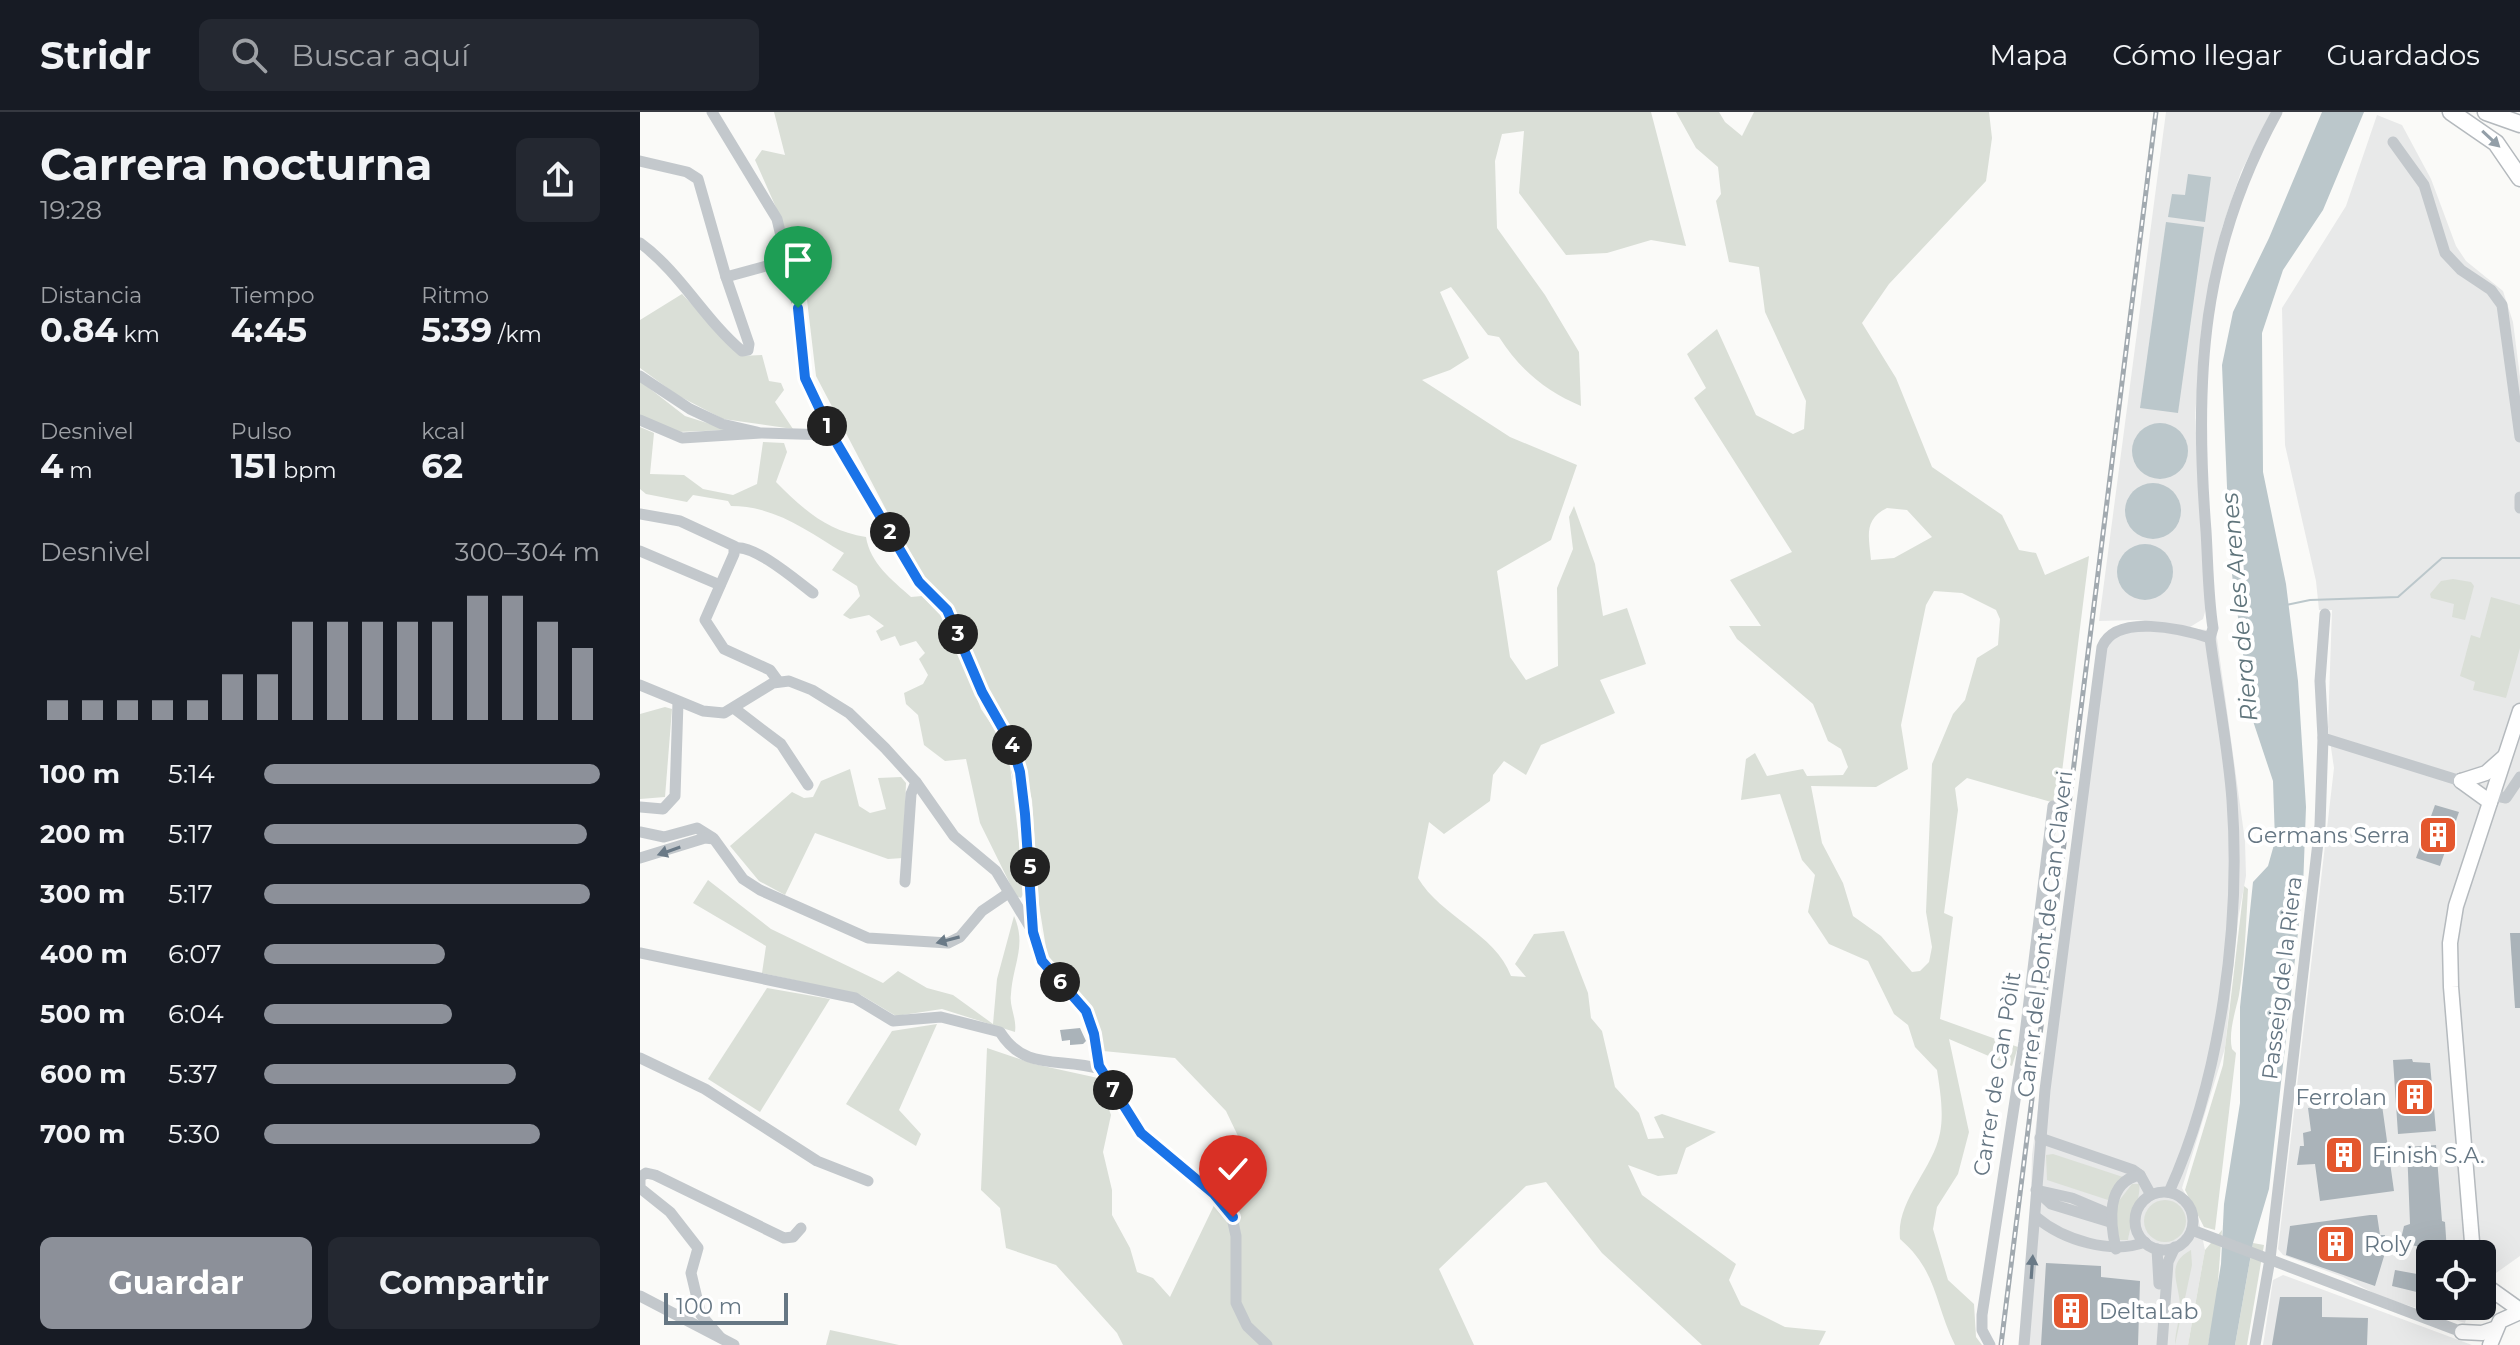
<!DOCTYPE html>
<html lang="es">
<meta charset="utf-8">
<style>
:root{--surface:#171b24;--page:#242831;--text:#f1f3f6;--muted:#9ea1a6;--line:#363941;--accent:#8c9099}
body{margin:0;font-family:Montserrat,sans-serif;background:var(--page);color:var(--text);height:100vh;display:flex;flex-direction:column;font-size:30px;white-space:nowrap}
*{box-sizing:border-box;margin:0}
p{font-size:26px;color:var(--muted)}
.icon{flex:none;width:44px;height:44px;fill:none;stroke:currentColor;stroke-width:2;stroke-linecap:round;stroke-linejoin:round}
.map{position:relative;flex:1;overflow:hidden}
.drawer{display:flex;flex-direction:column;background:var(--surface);width:640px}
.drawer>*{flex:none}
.controls{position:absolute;left:1776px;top:1128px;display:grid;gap:16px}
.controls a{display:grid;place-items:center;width:80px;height:80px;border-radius:12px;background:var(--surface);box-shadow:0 8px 32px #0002;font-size:40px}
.scale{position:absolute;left:24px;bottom:20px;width:124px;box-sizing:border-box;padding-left:8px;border:4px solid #657683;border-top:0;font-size:22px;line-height:28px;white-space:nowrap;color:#657683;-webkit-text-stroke:6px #fff;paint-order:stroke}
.pin{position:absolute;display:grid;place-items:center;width:68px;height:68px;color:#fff;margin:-82px -34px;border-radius:50% 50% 50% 0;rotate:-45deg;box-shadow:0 0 8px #0007}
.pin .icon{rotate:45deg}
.km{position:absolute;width:40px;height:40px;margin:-20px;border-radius:50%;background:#222;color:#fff;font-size:22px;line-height:40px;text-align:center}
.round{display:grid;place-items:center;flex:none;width:84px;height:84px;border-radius:12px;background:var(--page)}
.headline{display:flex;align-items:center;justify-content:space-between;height:136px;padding:0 40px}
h1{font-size:44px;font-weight:700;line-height:60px}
.metrics{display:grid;grid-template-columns:repeat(3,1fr);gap:12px;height:136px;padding:8px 40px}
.metrics div{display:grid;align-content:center}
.metrics b{font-size:34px;font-weight:700}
.metrics small{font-size:22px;font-weight:400}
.metrics p{font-size:22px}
.chart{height:224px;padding:16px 40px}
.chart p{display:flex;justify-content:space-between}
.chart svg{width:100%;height:144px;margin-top:8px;stroke:var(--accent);stroke-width:6}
.action{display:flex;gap:16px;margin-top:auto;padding:16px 40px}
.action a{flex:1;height:92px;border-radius:12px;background:var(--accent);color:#fff;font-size:32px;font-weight:700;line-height:92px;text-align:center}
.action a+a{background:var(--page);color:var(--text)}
ul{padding:0 40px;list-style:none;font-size:26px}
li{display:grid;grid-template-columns:128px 96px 1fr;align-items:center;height:60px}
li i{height:20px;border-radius:10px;background:var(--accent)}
header{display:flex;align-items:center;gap:48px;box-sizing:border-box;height:112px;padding:0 40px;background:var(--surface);border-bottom:2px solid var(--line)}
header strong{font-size:38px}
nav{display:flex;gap:44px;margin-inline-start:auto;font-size:28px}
.search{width:560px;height:72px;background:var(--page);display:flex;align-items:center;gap:20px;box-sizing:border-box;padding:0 28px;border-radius:12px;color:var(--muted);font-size:30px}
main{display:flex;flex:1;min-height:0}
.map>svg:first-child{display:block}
.built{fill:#e8e9e9}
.green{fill:#dadfd7;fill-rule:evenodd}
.water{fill:#bbc7cb}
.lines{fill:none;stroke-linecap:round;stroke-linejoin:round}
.stream{stroke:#bbc7cb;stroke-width:2}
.building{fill:#aab3b9}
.major-casing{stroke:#b5babe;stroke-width:17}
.highway-casing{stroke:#b4b9bd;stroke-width:19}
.minor{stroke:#c3c8cc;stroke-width:11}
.major{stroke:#fff;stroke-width:14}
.highway{stroke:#fff;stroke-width:16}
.rail-casing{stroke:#a2aab0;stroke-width:5}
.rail{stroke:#fff;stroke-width:2;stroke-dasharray:6;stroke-linecap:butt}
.oneway{fill:#939fa8}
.oneway2{fill:#6a7a87}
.route-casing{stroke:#fff;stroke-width:16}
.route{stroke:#1a73e8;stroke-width:10}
.labels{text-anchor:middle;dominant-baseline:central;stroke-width:8;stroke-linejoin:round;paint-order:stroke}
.poi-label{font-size:22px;fill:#657683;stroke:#fff;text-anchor:start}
.street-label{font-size:22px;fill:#657683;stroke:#fff}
.water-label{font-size:24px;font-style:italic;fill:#60757c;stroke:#fff}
</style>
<header>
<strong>Stridr</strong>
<div class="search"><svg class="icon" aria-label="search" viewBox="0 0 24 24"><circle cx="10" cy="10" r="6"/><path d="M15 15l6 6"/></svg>Buscar aquí</div>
<nav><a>Mapa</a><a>Cómo llegar</a><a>Guardados</a></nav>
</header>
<main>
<section class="drawer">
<div class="headline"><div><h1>Carrera nocturna</h1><p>19:28</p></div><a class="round"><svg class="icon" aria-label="share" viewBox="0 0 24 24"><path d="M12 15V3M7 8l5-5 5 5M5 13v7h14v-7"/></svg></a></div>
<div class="metrics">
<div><p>Distancia</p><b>0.84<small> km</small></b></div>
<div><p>Tiempo</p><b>4:45</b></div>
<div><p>Ritmo</p><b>5:39<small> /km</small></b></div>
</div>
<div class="metrics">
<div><p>Desnivel</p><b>4<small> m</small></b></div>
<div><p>Pulso</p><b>151<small> bpm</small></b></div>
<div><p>kcal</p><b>62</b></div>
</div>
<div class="chart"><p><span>Desnivel</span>300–304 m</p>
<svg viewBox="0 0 160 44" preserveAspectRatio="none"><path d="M5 44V38M15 44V38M25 44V38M35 44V38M45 44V38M55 44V30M65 44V30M75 44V14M85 44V14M95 44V14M105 44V14M115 44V14M125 44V6M135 44V6M145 44V14M155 44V22"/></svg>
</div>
<ul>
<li><b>100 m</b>5:14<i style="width:100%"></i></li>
<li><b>200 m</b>5:17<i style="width:96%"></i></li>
<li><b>300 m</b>5:17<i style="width:97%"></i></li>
<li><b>400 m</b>6:07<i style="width:54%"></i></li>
<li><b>500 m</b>6:04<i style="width:56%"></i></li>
<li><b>600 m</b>5:37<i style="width:75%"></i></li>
<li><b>700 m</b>5:30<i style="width:82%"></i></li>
</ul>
<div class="action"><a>Guardar</a><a>Compartir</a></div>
</section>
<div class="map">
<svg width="1880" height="1233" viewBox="0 0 1880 1233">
<rect width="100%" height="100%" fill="#fafaf8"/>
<g class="built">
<path d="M1526,0H1631L1601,60L1582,116L1561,220L1555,306L1567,493L1563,507L1550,515L1497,508L1459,509Z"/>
<path d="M1737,3L1762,13L1791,67L1816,134L1826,149L1863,179L1873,210L1880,265V1144L1842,1171V1142H1790V1194H1830L1825,1211L1741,1185L1703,1165L1643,1143L1638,1137L1694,656L1688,615L1692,498H1679L1676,469L1645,333L1642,196L1706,94Z"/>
<path d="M1504,511L1576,519L1605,729L1606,764L1598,807L1585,936L1542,1076L1558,1105L1565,1138L1548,1233H1379L1390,1116L1392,1043L1459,532L1473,515Z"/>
<path d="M1643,1163L1832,1233H1623L1633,1168Z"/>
</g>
<g class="green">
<path d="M134,0H1011L1046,134L1011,128L967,141L926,143L879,81L884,19L862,22L855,49L857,116L905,183L939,240L941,294C906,279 880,258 859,225L848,223L811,175L800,180L829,246L810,258L782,268L870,325L937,353L911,428L857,459L870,545L886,568L918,554L917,476L933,437L929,405L934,394L955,452L963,504L987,496L1006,552L960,568L975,601L901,633L886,663L864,649L853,663L850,689L804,722L789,710L778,766C801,805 855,821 871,864L886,865L875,852L894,822L924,819L948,881L951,906L962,919L975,975L999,1001L1008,1027L1024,1026L1014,1005L1022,1002L1076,1020L1046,1036L1037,1062L1018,1064L988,1053L1002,1083L1096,1152L1089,1168L1101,1193L1145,1215L1186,1219L1179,1233H1062L962,1141L906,1070L886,1074L799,1157L834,1233H483L477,1221L416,1153L366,1136L360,1096L341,1078L347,936L394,952L458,966L471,1003L463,1040L472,1078V1103L490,1136L497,1160L513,1166L530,1185L590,1060L608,1087L620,1070L586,999L535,946L463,939L454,903L408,848L399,793L392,688L376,623L344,573L310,495L285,472L176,264L167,188L142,109L115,48L122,38L145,43Z"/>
<path d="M1036,0H1079L1085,10L1102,24L1114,0H1349L1352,26L1346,69L1249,172L1222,211L1256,266L1292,355L1362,403L1379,438L1396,441L1405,463L1449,444L1418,692L1327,666L1315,676L1318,698L1304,801L1313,805L1300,907L1378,935L1372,954L1309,927L1329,1020L1318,1062L1297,1095L1293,1117L1308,1168L1334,1192L1336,1225L1342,1233H1315C1294,1191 1298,1160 1260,1127C1256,1088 1293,1058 1300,1021C1304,1001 1300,978 1297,958L1275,935L1268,913L1254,902L1228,849L1189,832L1168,800L1175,763L1162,748L1140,682L1101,688L1106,647L1115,641L1127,664L1163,657L1167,664L1203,663L1208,655L1201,637L1188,629L1173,592L1097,527L1089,514H1121L1090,468L1152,440L1054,286L1066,276L1047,242L1077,217L1116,303L1153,322L1164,317L1166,289L1125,200L1119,155L1089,150L1076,89L1081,82L1078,55L1056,36ZM1247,396L1267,398L1292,425L1254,446L1231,448C1229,425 1223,408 1247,396ZM1294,479L1322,481L1356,498L1360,507L1358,533L1337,546L1325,588L1313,602L1292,652L1286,800L1292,835L1289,850L1280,859L1272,860L1241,824L1213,804L1203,771L1182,731L1171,674L1236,675L1268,657L1261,613L1286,493Z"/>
<path d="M42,182L101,244L122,243L129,269L141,271L144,278L135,290L153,317L83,307L37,283L0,256V208Z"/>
<path d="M0,269L45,304L89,318L37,320L0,305Z"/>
<path d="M0,315L14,321L10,362L44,363L63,377L93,383L117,372L123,330L144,331L147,340L136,370C164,398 187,419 226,425C230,451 252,468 271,485L282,484L302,505L315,527L341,597L368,637L385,779L381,786L376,784L340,711L326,647L305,649L284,633L278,603L266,592L264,581L283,572L288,563L279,547L285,541L276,529L260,534L255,524L241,529L236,519L244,514L229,503L210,507L203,503L220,484L217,474L192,458L204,441C166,418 135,394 91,394L88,389L53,383L47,390L6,382L0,377Z"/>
<path d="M1813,467L1831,470L1834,474L1825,508L1812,505L1814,492L1791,486L1790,482L1801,469Z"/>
<path d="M1851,485L1880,493V536L1866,586L1833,578L1835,570L1820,564L1831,523L1840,526Z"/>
<path d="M25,595L32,597L25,685L0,687V602Z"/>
<path d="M210,657L219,694L230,701L246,697L238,666L261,665L266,671L263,746L248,747L175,721L145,783L119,769L90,734L152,680L164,686L173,685L181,669Z"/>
<path d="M68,768L131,817L243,871L258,859L287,876L313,883L353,912L357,867L374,804C387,833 373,852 371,882C369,895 377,906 375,920L302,897L256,904L221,883L122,861L126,834L53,791Z"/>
<path d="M1604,774L1608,777C1606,812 1605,848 1599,883C1596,898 1588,920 1592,937L1596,941L1575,1118L1564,1115L1545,1078L1583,953Z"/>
<path d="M127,876L190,887L120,1000L68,967Z"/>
<path d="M297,912L259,998L281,1022L276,1034L206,992L252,919Z"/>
<path d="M1413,1042L1483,1065L1468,1088L1407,1068L1406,1043Z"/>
<path d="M1492,1072H1499C1502,1081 1490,1114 1488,1128H1479L1475,1094Z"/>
<circle cx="1525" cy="1109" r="21"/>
<path d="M1582,1118L1576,1195L1568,1233H1548L1565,1138Z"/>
<path d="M1613,1131L1624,1133L1607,1233H1595Z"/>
<path d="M1551,1138L1552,1153L1535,1233C1535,1219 1540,1208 1540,1195C1540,1172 1524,1152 1551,1138Z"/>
<path d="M190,1218L259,1233H186Z"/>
</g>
<g class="water">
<path d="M1682,0H1724L1683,98L1643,158L1622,221L1623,360L1646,472L1658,569L1666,695L1663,776L1629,1077L1613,1131L1595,1233H1568L1581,1152L1584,1092L1600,991V895L1613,770L1628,754L1635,729L1633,669L1612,606L1590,448L1582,253L1593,200L1629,126Z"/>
<path d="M1548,62L1571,65L1565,110L1528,105L1532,82L1545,83Z"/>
<path d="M1526,110L1564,115L1538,301L1500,296Z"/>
<circle cx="1520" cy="339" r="28"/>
<circle cx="1513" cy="399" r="28"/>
<circle cx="1505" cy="460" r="28"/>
</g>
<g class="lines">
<path class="stream" d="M1646,493L1670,488L1758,485L1802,446H1880"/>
</g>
<g class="building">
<path d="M1795,693L1819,700L1800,754L1776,746Z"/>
<path d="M1870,821H1880V896H1875Z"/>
<path d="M440,916L446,929L443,932L430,933V928L422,929L420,918Z"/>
<path d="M1772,947L1773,950L1790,951L1796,1019L1758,1022L1753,948Z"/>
<path d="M1741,986L1754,1079L1680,1089L1675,1052L1657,1053L1660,1034H1664L1663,1021L1671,1019L1668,996Z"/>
<path d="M1796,1033L1802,1109L1805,1110L1807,1140L1760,1131L1764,1114L1770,1112L1767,1035Z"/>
<path d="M1730,1103H1737L1740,1123H1745V1141L1735,1174L1646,1143L1650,1114Z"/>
<path d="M1406,1151L1461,1154V1165L1500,1169L1498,1233H1401Z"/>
<path d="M1755,1158L1788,1164L1790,1180L1785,1182L1752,1174Z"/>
<path d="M1640,1185H1682V1205L1728,1206L1727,1233H1632Z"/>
</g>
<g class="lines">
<g class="major-casing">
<g id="major">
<path d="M1821,669L1846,661L1864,645"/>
<path d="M1821,669L1850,690"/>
<path d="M1833,1142L1811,875L1810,831L1816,794L1880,599"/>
<path d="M1842,1171L1880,1198"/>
<path d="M1822,1220L1842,1221L1854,1217"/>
<path d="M1850,1233L1860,1209L1880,1200"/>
</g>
</g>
<g class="highway-casing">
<g id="highway">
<path d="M1811,0L1856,31L1880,66"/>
<path d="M1846,0L1880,12"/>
</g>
</g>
<g class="minor">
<path d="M72,0L137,107L158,196L165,266L192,323L279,470L307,498L342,580L372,633L385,702L393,819"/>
<path d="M1753,30L1784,73L1805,141L1821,158L1851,178L1862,193L1880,325"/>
<path d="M0,49L47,60L58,67L86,165"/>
<path d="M0,131C40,160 64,207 102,239L108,238L109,232L86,165L148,148"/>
<path d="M0,264L50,297L82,312L117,320"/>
<path d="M0,308L42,326L121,321L192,323"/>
<path d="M1880,385V396"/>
<path d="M0,402L40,409L94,434V442L65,508L84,537L130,558L138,569"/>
<path d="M95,436C114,432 157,469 173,481"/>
<path d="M0,439L80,473"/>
<path d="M0,573L63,599L84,601L133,571L149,569L172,578L209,601L245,636L276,670L314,724L356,759L393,820L402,849L446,899L454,922L459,954L494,1012L509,1029L574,1082L591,1101L596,1124V1191L607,1214L627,1233"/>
<path d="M95,597L141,632L168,673"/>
<path d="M1683,626L1821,669"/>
<path d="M1852,683L1866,686L1880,665"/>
<path d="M0,695L23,697L35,684L38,590"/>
<path d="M0,720L24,725L57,716L73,726"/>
<path d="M0,746L65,726L74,727L103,767L120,778L228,826L308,831L320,825L342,799L367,782"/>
<path d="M265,770L271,682L276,670"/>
<path d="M0,841L215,886L253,909L301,905L360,920C385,960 420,945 460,957"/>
<path d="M0,946L65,977L177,1049L228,1069"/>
<path d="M1400,1026L1493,1058L1500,1063L1511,1083"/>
<path d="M1529,1080C1581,966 1601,813 1592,688C1588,634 1577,580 1570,526L1573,516C1568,484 1568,451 1566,419C1554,265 1561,138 1637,0"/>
<circle cx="1524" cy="1109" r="29"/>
<path d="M1470,1102L1432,1086L1396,1078L1411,1092L1470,1110"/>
<path d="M1396,1105C1423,1128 1472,1143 1505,1130"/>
<path d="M1552,1118L1822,1220"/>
<path d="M1476,1137C1470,1111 1465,1070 1500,1063"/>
<path d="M1517,1137L1519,1172"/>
<path d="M0,1184L94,1233"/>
<path d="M81,1226L61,1203L51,1161L58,1136L30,1100L0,1076V1065L6,1061L15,1063L144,1126L153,1125L161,1116"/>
<path d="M1350,1233L1342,1218V1203L1384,930L1413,694"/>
<path d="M1384,1233L1405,978L1462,535C1476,501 1542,517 1570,526"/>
<path d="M1522,1233L1528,1150L1535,1135"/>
<path d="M1615,1233L1630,1147L1680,713L1683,626L1680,569L1685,502"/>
</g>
<use href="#major" class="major"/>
<use href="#highway" class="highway"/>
<g class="rail-casing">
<path id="rail" d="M1361,1233L1516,0"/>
</g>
<use href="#rail" class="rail"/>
</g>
<defs><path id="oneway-solid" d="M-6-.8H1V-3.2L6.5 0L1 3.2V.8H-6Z" transform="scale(2)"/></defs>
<use class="oneway" href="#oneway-solid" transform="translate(1851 27) rotate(43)"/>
<g class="oneway2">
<use href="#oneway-solid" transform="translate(29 739) rotate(161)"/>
<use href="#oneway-solid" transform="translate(308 828) rotate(165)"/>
<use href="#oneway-solid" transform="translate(1392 1155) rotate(-86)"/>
</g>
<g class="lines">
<g class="route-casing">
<path id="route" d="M158,196L165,266L192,323L279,470L307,498L342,580L372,633L380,660L385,702L393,820L402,849L446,899L454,922L459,954L501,1021L574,1082L593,1105"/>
</g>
<use href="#route" class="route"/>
</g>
<defs>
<g id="building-square" transform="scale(2)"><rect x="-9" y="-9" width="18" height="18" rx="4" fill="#e4572e" stroke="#fff"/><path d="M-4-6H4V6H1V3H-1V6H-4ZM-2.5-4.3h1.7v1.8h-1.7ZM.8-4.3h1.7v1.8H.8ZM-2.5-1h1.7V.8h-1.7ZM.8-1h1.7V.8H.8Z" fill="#fff"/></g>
</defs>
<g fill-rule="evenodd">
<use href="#building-square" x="1798" y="723"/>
<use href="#building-square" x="1775" y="985"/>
<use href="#building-square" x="1704" y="1043"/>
<use href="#building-square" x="1696" y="1132"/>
<use href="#building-square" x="1431" y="1199"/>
</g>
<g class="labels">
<g class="poi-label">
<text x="1770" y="723" text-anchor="end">Germans Serra</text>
<text x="1747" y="985" text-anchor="end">Ferrolan</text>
<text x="1732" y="1043">Finish S.A.</text>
<text x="1724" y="1132">Roly</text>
<text x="1459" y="1199">DeltaLab</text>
</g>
<g class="street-label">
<text transform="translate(1405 822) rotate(-83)">Carrer del Pont de Can Claveri</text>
<text transform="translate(1642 866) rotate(-83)">Passeig de la Riera</text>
<text transform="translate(1357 962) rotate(-81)">Carrer de Can Pòlit</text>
</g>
<g class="water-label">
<text transform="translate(1599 495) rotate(-95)">Riera de les Arenes</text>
</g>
</g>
</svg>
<div class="controls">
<a><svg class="icon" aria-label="locate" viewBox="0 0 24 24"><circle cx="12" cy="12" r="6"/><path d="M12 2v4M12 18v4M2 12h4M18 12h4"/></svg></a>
</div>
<div class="scale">100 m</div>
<div class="pin" style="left:158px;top:196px;background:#1e9e55"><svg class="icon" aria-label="arrive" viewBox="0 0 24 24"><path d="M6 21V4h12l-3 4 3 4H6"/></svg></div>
<div class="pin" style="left:593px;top:1105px;background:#d93025"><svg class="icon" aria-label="check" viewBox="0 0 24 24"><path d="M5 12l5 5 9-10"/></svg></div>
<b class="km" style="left:187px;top:314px">1</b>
<b class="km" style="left:250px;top:420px">2</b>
<b class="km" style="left:318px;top:522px">3</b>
<b class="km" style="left:372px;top:633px">4</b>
<b class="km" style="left:390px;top:755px">5</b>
<b class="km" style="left:420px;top:870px">6</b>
<b class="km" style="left:473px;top:978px">7</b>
</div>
</main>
